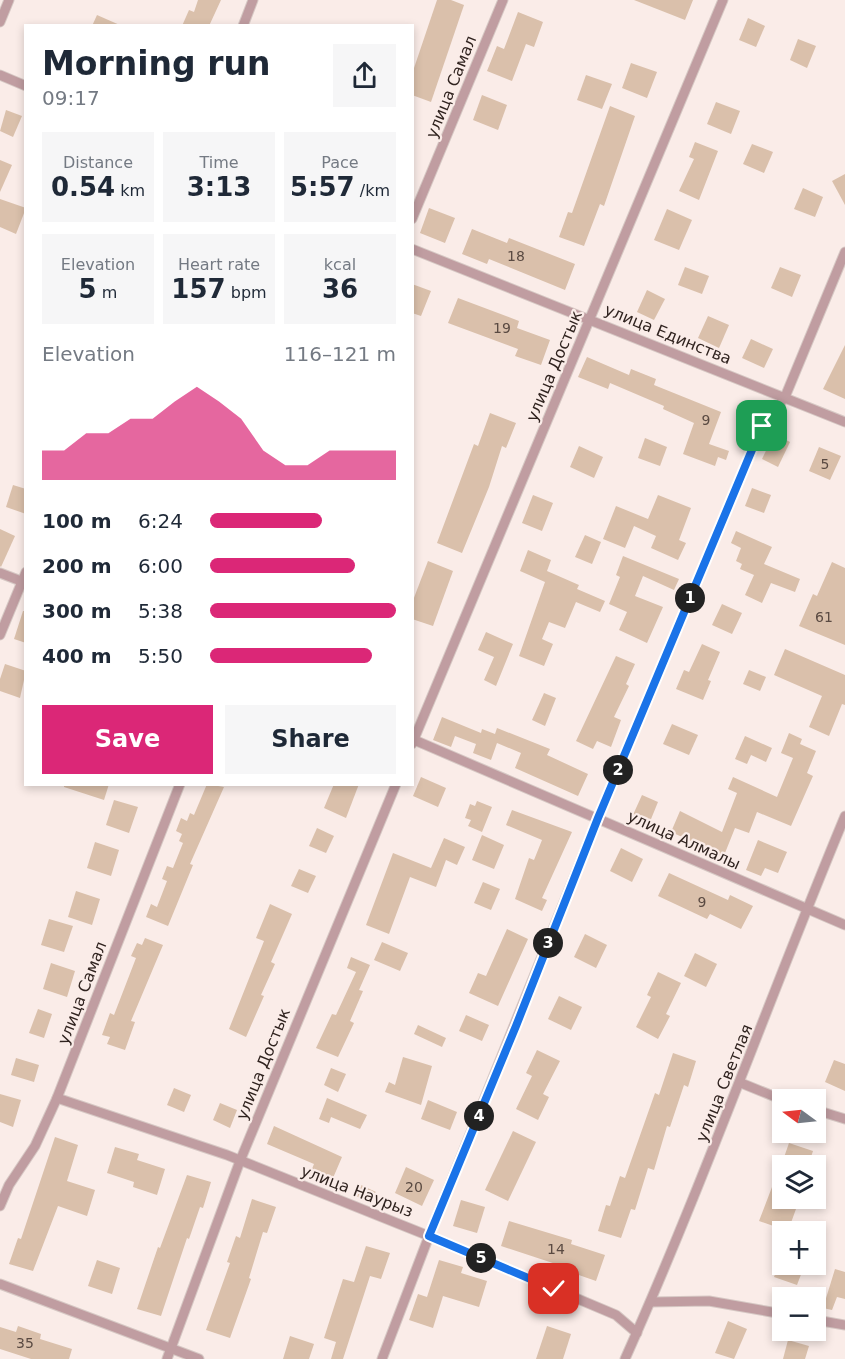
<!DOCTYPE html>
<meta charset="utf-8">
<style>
:root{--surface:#fff;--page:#f6f6f7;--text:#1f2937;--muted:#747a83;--accent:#db2777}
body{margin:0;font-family:"DejaVu Sans",sans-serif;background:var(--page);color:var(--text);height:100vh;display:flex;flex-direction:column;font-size:22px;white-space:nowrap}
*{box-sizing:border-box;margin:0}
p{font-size:20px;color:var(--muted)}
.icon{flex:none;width:33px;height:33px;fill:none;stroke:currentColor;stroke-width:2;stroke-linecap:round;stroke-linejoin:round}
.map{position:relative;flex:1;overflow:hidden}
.sheet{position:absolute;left:24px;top:24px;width:390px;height:762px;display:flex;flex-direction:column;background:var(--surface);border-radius:0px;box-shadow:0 3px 9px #0003}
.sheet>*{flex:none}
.needle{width:39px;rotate:285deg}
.buttons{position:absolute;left:772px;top:1089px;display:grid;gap:12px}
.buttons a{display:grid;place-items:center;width:54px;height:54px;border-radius:0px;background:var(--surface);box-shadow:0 3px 9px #0003;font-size:30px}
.pin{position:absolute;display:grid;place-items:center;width:51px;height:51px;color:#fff;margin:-26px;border-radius:12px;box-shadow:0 3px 9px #0006}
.km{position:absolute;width:30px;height:30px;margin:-15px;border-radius:50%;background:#222;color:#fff;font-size:16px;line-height:30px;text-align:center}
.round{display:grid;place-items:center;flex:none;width:63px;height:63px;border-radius:0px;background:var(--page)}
.headline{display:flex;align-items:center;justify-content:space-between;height:102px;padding:0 18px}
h1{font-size:33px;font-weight:700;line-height:45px}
.figures{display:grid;grid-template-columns:repeat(3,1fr);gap:9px;height:102px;padding:6px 18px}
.figures div{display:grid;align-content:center;border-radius:0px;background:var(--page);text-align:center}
.figures b{font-size:26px;font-weight:700}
.figures small{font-size:16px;font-weight:400}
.figures p{font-size:16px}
.chart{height:168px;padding:12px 18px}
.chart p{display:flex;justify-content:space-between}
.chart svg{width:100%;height:108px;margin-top:6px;fill:var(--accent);opacity:.7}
.button{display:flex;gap:12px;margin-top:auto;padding:12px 18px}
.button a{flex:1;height:69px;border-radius:0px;background:var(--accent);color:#fff;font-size:24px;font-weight:700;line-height:69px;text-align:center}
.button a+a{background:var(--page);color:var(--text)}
ul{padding:0 18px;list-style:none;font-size:20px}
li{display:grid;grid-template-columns:96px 72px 1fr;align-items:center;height:45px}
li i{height:15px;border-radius:8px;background:var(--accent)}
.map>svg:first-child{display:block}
.building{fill:#dac0ab}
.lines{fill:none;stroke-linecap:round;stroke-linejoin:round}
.minor-casing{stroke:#d6c8c4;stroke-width:11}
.minor{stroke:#c09da1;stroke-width:9}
.route-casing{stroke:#fff;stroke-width:12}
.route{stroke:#1a73e8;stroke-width:8}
.labels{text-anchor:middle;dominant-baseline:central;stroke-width:4.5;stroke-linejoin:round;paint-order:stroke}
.number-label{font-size:14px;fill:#5a4a42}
.street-label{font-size:16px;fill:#30231f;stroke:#faece8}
</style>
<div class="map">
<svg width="845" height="1359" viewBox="0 0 845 1359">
<rect width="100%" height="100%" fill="#faece8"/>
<g class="building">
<path d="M198,0H221L209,26H182L189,10L194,12Z"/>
<path d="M437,0H451L464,5L431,102L412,95V74Z"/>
<path d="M634,0H693L685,20Z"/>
<path d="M518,12L543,22L534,47L526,44L512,81L487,71L497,46L504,49Z"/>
<path d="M97,15L122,26H92Z"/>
<path d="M748,18L765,26L756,47L739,40Z"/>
<path d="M798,39L816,46L807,68L790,60Z"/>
<path d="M631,63L657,72L647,98L622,88Z"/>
<path d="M586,75L612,84L602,109L577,100Z"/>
<path d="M482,95L507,105L498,130L473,120Z"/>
<path d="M716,102L740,111L731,134L707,124Z"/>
<path d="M610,106L635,116L604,206L600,204L584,246L559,237L568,212L572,213Z"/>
<path d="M6,110L22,116L13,137L0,131Z"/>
<path d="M695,142L718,151L699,200L679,191L694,159L689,157Z"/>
<path d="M752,144L773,152L764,173L743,164Z"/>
<path d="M0,160L12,165L0,192Z"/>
<path d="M845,174V205L832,181Z"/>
<path d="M803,188L823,197L815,217L794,209Z"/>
<path d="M0,199L26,208L16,234L0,227Z"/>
<path d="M429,208L455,218L445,243L420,233Z"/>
<path d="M667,209L692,220L679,250L654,240Z"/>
<path d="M472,229L507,243L509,238L575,264L565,290L489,259L487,264L462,254Z"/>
<path d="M685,267L709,276L702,294L678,285Z"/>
<path d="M780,267L801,275L792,297L771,288Z"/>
<path d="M412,284L431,291L421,316L412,313Z"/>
<path d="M647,290L665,299L654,320L637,312Z"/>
<path d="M458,298L519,321L517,328L550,340L541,365L515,356L518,349L448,323Z"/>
<path d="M708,316L729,325L719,348L698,338Z"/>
<path d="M751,339L773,349L764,368L742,358Z"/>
<path d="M845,345V399L823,389Z"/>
<path d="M587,357L629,375L631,369L656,379L654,385L721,412L709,444L729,451L726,460L718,457L715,466L683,454L694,423L663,409L664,406L610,383L608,389L578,377Z"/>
<path d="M490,413L516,423L506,448L502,446L489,487L462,553L437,543L474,444L478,446Z"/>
<path d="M774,434L790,442L778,467L762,459Z"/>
<path d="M645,438L667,447L660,466L638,458Z"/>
<path d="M579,446L603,457L594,478L570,467Z"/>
<path d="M819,447L841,456L830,480L809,471Z"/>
<path d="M13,485L26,489V514L6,507Z"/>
<path d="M752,488L771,495L764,513L745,506Z"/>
<path d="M533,495L553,503L542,531L522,523Z"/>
<path d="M658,495L691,508L679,540L686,543L678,560L651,548L656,536L634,526L625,548L603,539L616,506L648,519Z"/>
<path d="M0,529L15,536L1,567L0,566Z"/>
<path d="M736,531L772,547L764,564L800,579L795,592L771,583L762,603L745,595L754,575L740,569L742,564L736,561L741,548L731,543Z"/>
<path d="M585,535L601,542L592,564L575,557Z"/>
<path d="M528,550L551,560L547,571L579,585L577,589L605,601L600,612L576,602L565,628L549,622L542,639L553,644L544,666L519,656L545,582L520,571Z"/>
<path d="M623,556L679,579L674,590L643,576L635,596L663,607L647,643L619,630L627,612L609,604L620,577L616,575Z"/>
<path d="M428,561L453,571L433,626L412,619V603Z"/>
<path d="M832,562L845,568V645L799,626L813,594L817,596Z"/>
<path d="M722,604L742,613L732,634L712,625Z"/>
<path d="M23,611H26V643L14,639Z"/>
<path d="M486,632L513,644L496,686L484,680L494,657L478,650Z"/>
<path d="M702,644L720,652L708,680L711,681L703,700L676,689L684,670L689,672Z"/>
<path d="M785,649L845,675V705L842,704L829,736L809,727L822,696L774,675Z"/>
<path d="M616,656L635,664L626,684L629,686L614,717L621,720L611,747L597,741L593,749L576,741Z"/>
<path d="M5,664L26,671L20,698L0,691V679Z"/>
<path d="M749,670L766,677L760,691L743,684Z"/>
<path d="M544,693L556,698L545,726L532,720Z"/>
<path d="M442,717L481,733L482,729L495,734L497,728L550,749L547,755L588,774L578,796L515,768L521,753L497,743L491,760L473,753L476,744L455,736L451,747L433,740Z"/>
<path d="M672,724L698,735L689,755L663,744Z"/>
<path d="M789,733L802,739L800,744L816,751L807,773L813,776L791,826L757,812L749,833L735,828L723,858L705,851L707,848L671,832L680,811L722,832L737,793L728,789L733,777L777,797L793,758L781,753Z"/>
<path d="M745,736L772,748L766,762L751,755L747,764L735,759Z"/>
<path d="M421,777L446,788L438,807L413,796Z"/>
<path d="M64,784H109L104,800L64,787Z"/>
<path d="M207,784L224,787L190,864L193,865L168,926L146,917L151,904L157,907L167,881L162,879L167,866L173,868L183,843L179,841L182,834L176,831L181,818L187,821L190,813L194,815Z"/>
<path d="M334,784H359L346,818L324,808Z"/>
<path d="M642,795L658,802L649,824L632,817Z"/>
<path d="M114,800L138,807L129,833L106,825Z"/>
<path d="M477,801L492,807L482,832L468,826L471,820L465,818L470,804L475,806Z"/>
<path d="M512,810L572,832L542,898L547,900L542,911L515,899L529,858L534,860L542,840L506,825Z"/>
<path d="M317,828L334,836L326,853L309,846Z"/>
<path d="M482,835L504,845L494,869L472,860Z"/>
<path d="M444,838L465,847L457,865L446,860L436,887L410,877L389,934L366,925L393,853L431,868Z"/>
<path d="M758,840L787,852L778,873L765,868L761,876L746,870Z"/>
<path d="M95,842L119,850L111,876L87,868Z"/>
<path d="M621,848L643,859L632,882L610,871Z"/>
<path d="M299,869L316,876L308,893L291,886Z"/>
<path d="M669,873L728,900L730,895L753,906L741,929L710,914L707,919L658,896Z"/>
<path d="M483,882L500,889L491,910L474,903Z"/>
<path d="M76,891L100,899L92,925L68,917Z"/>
<path d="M270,904L292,914L271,962L275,964L261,995L264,996L246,1037L229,1029L264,941L256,938Z"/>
<path d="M49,919L73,926L64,952L41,945Z"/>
<path d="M507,929L528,939L498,1006L469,993L478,973L486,976Z"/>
<path d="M585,934L607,945L596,968L574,957Z"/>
<path d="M145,938L163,945L131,1021L135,1022L125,1050L107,1044L110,1037L102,1035L110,1013L114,1015L136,958L131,956L137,943L142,945Z"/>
<path d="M382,942L408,953L400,971L374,960Z"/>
<path d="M695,953L717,964L706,987L684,976Z"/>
<path d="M351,957L370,965L359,990L363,991L350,1021L354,1023L338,1057L316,1048L332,1014L336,1015L356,972L347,968Z"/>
<path d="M51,963L75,971L67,997L43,989Z"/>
<path d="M658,972L681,983L666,1014L670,1016L658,1039L636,1027L651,997L647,995Z"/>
<path d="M559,996L582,1007L571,1030L548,1019Z"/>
<path d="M38,1009L52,1014L44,1038L29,1033Z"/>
<path d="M466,1015L489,1025L482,1041L459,1031Z"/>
<path d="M418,1025L446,1038L442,1047L414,1034Z"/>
<path d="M537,1050L560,1061L543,1094L549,1097L538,1120L516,1109L532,1076L526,1073Z"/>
<path d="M673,1053L696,1061L688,1087L684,1085L670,1127L667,1126L654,1170L648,1168L635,1210L631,1209L621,1238L598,1231L606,1205L610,1206L620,1176L625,1178L655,1093L659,1095Z"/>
<path d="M403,1057L432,1066L421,1105L385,1092L389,1082L395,1085Z"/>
<path d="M16,1058L39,1065L34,1082L11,1075Z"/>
<path d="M834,1060L845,1064V1091L825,1082Z"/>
<path d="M331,1068L346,1074L338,1092L324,1085Z"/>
<path d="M174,1088L191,1095L184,1112L167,1105Z"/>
<path d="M0,1094L21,1100L13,1127L0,1122Z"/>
<path d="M327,1098L367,1115L360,1129L331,1117L329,1123L319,1119Z"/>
<path d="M428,1100L457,1112L450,1130L421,1119Z"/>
<path d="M220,1103L237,1110L230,1128L213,1120Z"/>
<path d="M274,1126L342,1157L333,1178L312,1169L314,1164L267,1144Z"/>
<path d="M513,1131L536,1142L508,1201L485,1190Z"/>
<path d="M55,1137L78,1145L67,1181L95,1190L87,1216L58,1206L33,1271L9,1264L18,1238L21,1239Z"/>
<path d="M789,1143L813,1151L808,1166H781Z"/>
<path d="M115,1147L139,1154L137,1160L165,1169L157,1195L133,1187L134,1182L107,1173Z"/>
<path d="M406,1167L434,1180L422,1206L395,1193Z"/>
<path d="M187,1175L211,1182L203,1208L200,1207L189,1239L187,1238L161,1316L137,1309L158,1247L160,1248Z"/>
<path d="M361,1185L376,1192L370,1203L356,1196Z"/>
<path d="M772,1187L783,1192V1198H800L788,1231L759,1221Z"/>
<path d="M252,1199L276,1207L267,1233L263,1232L249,1278L251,1279L230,1338L206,1330L230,1263L227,1262L236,1236L240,1238Z"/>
<path d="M461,1200L485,1207L477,1233L453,1226Z"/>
<path d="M509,1221L572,1240L571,1244L605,1255L596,1281L573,1273L574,1270L501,1246Z"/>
<path d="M366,1246L390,1253L381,1279L370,1276L343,1359H331L336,1342L324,1338L343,1279L354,1282Z"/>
<path d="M97,1260L120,1268L112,1294L88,1286Z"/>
<path d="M439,1260L463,1267L461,1273L487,1281L479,1307L443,1296L433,1328L409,1320L418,1294L427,1297Z"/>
<path d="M779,1264H805L797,1285L774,1277Z"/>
<path d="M835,1269L845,1272V1299L837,1297L832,1310L823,1308Z"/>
<path d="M728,1321L747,1329L734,1359L715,1353Z"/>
<path d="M18,1326L41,1334L40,1339L72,1349L69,1359H31L0,1349V1327L16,1332Z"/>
<path d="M547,1326L571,1334L563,1359H536Z"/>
<path d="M290,1336L314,1344L309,1359H283Z"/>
<path d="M788,1340L809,1346L805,1359H783Z"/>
</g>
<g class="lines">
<g class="minor-casing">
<g id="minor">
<path d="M0,22L9,0"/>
<path d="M243,26L253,0"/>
<path d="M0,75L26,86"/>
<path d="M412,219L503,0"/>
<path d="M412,249L845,422"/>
<path d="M0,573L26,583"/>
<path d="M0,635L26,572"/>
<path d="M412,739L845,925"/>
<path d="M412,744L723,0"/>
<path d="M741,1083L783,1100"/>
<path d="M57,1098L227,1155L429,1236L616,1315L637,1333"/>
<path d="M816,1110L845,1119"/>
<path d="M0,1206L9,1185L35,1146L57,1098L180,784"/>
<path d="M0,1284L199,1359"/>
<path d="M651,1302L709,1301L783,1314"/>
<path d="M816,1320L845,1325"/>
<path d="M167,1359L240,1161L396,784"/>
<path d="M382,1359L429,1236L598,818L762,426L785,397L845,252"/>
<path d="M625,1359C705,1180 770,996 845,816"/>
</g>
</g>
<use href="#minor" class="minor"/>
</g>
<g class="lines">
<g class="route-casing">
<path id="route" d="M554,1289L429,1236L516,1026L598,818L762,426"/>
</g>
<use href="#route" class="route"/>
</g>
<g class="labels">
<g class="number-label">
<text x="516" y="256">18</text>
<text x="502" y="328">19</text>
<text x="706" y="420">9</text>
<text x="825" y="464">5</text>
<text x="824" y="617">61</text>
<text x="702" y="902">9</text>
<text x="414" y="1187">20</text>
<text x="556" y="1249">14</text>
<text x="25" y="1343">35</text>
</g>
<g class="street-label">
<text transform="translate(451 87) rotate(-68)">улица Самал</text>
<text transform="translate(668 334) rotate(22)">улица Единства</text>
<text transform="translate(554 366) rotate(-67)">улица Достык</text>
<text transform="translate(684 840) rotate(24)">улица Алмалы</text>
<text transform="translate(82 993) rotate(-69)">улица Самал</text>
<text transform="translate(263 1064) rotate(-68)">улица Достык</text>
<text transform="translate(724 1083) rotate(-68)">улица Светлая</text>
<text transform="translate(357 1191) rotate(21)">улица Наурыз</text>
</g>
</g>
</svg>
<div class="buttons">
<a><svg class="needle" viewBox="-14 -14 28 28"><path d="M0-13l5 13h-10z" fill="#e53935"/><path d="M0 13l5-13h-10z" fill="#747a83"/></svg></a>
<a><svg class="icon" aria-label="layers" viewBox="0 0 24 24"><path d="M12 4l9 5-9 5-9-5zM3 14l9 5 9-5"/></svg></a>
<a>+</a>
<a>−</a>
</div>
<div class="pin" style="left:762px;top:426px;background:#1e9e55"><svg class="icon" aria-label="arrive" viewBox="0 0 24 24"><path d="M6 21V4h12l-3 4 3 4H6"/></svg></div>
<div class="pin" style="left:554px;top:1289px;background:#d93025"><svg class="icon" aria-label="check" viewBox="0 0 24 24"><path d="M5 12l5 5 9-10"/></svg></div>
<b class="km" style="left:690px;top:598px">1</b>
<b class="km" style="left:618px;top:770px">2</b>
<b class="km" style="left:548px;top:943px">3</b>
<b class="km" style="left:479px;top:1116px">4</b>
<b class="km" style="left:481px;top:1258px">5</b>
<section class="sheet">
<div class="headline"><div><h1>Morning run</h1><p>09:17</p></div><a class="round"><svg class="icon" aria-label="share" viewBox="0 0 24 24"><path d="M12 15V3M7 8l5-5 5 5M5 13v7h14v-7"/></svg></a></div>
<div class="figures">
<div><p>Distance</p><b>0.54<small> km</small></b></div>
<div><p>Time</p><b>3:13</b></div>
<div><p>Pace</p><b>5:57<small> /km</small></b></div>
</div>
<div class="figures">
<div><p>Elevation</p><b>5<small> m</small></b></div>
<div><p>Heart rate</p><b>157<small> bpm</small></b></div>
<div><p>kcal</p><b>36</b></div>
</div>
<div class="chart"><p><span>Elevation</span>116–121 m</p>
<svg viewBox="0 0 160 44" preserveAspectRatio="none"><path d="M0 44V32L10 32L20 25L30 25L40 19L50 19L60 12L70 6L80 12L90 19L100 32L110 38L120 38L130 32L140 32L150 32L160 32V44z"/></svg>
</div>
<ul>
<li><b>100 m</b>6:24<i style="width:60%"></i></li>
<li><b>200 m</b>6:00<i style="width:78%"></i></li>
<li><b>300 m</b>5:38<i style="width:100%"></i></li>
<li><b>400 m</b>5:50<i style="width:87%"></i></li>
</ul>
<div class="button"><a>Save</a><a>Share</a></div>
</section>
</div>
